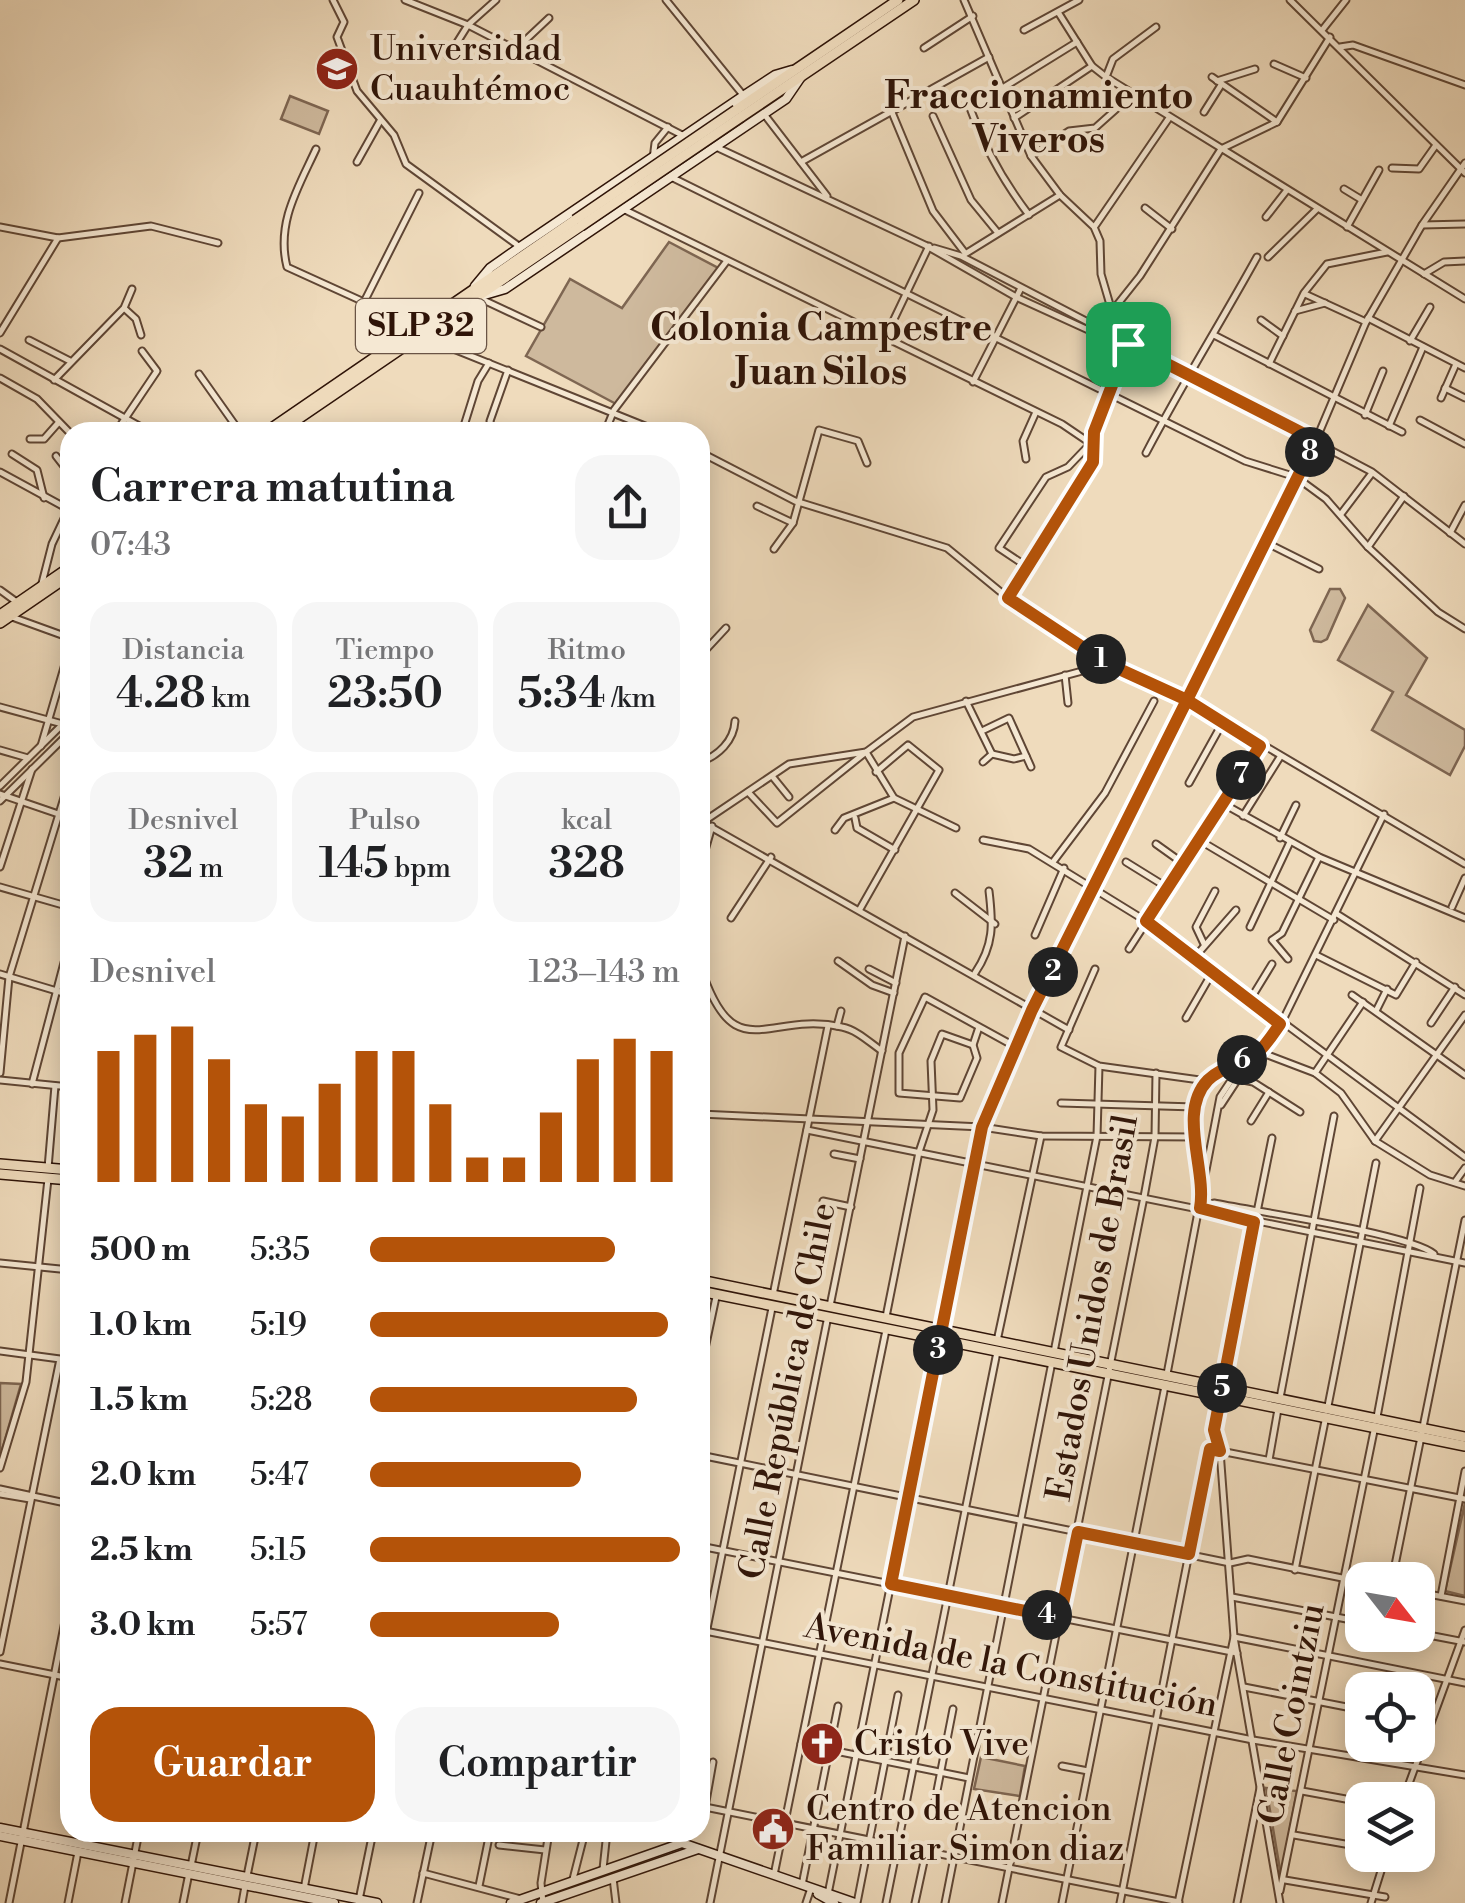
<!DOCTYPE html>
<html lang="es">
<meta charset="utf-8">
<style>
:root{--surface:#fff;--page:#f6f6f6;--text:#202124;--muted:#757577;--accent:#b45309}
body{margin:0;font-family:"Libre Bodoni",serif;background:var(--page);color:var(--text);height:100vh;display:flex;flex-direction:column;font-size:38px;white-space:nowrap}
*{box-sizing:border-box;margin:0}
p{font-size:32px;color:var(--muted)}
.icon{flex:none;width:55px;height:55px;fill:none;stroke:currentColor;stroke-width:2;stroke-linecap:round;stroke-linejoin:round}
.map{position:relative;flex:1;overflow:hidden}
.panel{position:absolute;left:60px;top:422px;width:650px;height:1420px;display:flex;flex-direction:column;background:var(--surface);border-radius:30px;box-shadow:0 5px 25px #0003}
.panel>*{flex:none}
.needle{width:65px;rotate:121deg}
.controls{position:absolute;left:1345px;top:1562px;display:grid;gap:20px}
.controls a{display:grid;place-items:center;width:90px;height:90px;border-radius:20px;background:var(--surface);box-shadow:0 5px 25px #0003;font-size:50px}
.pin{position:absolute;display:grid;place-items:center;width:85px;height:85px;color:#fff;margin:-42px;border-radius:20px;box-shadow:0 5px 15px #0006}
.km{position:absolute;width:50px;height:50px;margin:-25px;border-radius:50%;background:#222;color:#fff;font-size:28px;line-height:50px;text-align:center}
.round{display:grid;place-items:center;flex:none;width:105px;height:105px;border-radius:30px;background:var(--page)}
.headline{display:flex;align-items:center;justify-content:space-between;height:170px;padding:0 30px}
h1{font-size:45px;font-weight:600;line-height:75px}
.figures{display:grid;grid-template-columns:repeat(3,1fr);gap:15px;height:170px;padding:10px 30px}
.figures div{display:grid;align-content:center;border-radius:25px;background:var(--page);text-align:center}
.figures b{font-size:42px;font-weight:600}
.figures small{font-size:28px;font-weight:400}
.figures p{font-size:28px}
.chart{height:280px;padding:20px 30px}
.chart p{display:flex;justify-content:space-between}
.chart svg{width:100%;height:180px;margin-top:10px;stroke:var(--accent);stroke-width:6}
.action{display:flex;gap:20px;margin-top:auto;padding:20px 30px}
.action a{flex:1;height:115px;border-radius:30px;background:var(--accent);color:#fff;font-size:40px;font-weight:600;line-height:115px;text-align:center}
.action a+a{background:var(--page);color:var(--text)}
ul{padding:0 30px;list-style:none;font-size:32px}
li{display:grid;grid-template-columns:160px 120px 1fr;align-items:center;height:75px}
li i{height:25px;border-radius:12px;background:var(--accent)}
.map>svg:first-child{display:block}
.green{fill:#ceb99d;stroke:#7e6652;stroke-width:2.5}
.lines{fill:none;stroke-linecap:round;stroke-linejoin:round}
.minor-casing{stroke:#5f4635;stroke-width:9}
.secondary-casing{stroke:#2f1408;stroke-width:11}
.primary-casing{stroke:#2f1408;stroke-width:12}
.trunk-casing{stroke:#2f1408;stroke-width:12}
.minor{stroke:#f5e8d3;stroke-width:5}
.secondary{stroke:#f5e8d3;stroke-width:8}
.primary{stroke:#efdbbc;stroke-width:9}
.trunk{stroke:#efdbbc;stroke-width:9}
.trunk-bridge-casing{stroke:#2f1408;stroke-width:12;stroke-linecap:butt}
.trunk-bridge{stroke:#efdbbc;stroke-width:9}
.route-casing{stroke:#fff;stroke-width:20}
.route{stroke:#b45309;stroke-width:12}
.labels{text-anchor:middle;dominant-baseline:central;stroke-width:8;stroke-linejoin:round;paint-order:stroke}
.shield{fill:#f5e8d3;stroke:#6a5445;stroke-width:2.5}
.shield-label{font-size:32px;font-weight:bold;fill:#2f1408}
.poi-label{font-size:35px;fill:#2f1408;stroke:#f5e8d3;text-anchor:start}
.street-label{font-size:35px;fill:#2f1408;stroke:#f5e8d3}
.neighbourhood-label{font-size:38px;font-weight:bold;fill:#2f1408;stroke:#f5e8d3}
</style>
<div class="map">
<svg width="1465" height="1903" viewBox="0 0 1465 1903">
<rect width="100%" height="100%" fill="#efdbbc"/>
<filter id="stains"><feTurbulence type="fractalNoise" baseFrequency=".002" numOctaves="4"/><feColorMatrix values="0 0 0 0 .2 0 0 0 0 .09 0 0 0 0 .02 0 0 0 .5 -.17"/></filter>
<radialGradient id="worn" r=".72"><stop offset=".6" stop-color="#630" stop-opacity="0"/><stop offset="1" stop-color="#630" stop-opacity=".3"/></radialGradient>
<g class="green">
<path d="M290,96L328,111L319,134L281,119Z"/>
<path d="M669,242L722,270L618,405L526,356L570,279L622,308Z"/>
<path d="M1330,589H1340L1345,598L1327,639L1321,642L1314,641L1310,630Z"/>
<path d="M1368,605L1427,658L1406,695L1465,730V746L1450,775L1372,730L1393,692L1338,660Z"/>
<path d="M0,1383L21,1384L0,1457Z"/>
<path d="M1465,1503V1596L1445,1591Z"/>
<path d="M981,1757L1025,1766L1020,1796L974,1789Z"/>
<path d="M1266,1788L1297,1791L1281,1876L1267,1793Z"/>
</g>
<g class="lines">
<g class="minor-casing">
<g id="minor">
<path d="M333,0L344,22L337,37L357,91L394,135L406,164L520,247"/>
<path d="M405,0L468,25L684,136"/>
<path d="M666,0L743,95"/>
<path d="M964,0L1031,156L1060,195L1094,227L1100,241L1101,274L1120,339"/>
<path d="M1290,0L1465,173"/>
<path d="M1058,12L1092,66L1106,77L1465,299"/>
<path d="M1323,29L1346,0"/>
<path d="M1024,30L1079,0"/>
<path d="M1340,47L1353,45L1465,85"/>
<path d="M924,48L973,16"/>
<path d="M515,50L549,18"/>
<path d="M448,57L468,25L496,0"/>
<path d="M1274,64L1306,78"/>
<path d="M1106,77L1113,59L1156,27"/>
<path d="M1212,77L1277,122"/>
<path d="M1217,81L1255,69"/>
<path d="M1001,89L1077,42"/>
<path d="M984,100L970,108C985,149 1003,181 1029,215"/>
<path d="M891,110L933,211L965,253"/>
<path d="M1204,112L1221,85"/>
<path d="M764,114L827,196"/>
<path d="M933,116L971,200L998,233"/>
<path d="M1014,118L1092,66"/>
<path d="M716,147L925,245L1016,297L1097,334L1120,339L1372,472L1465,544"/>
<path d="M316,149C298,188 276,223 287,267L419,327"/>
<path d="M1031,156L1069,131L1095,128L1132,95"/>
<path d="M653,159L655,143L668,127"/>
<path d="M357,162L380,121"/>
<path d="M801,162L989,57"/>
<path d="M1392,168L1419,169L1436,145"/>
<path d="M671,177L1245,461L1296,477L1326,499L1368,547L1438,612L1465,629"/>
<path d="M1344,189L1362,200"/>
<path d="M1145,208L1172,229"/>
<path d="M623,209L1062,424L1093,445"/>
<path d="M1266,217L1287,190"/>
<path d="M1422,225L1465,224"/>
<path d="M1095,226L1169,118"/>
<path d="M0,227L58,238L151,226L218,243"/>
<path d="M1347,227L1379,170"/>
<path d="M934,248L961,256L1107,332"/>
<path d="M965,254L1060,195"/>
<path d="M1268,257L1317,209"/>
<path d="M1424,274L1444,262L1465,261"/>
<path d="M1305,294L1366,322"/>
<path d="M477,297L541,327"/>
<path d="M364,302L419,193"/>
<path d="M125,309L136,319L141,335"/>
<path d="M1113,310L1140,276L1221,149L1277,122L1330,37"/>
<path d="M1295,311L1325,303"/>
<path d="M1368,318L1465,368"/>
<path d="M1261,320L1283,336"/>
<path d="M0,333L58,238"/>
<path d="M1214,335L1402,432"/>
<path d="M885,338L929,246"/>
<path d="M29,340L70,361"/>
<path d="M416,341L441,344L660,432"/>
<path d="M1410,341L1430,307"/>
<path d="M0,349L150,432"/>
<path d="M1269,364L1304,293L1327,264L1387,252"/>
<path d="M199,374L240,432"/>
<path d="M0,378L37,399L70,433"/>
<path d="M54,380L124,308L132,289"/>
<path d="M973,382L1021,288"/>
<path d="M1445,388L1465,398"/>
<path d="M1441,398L1456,364"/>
<path d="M1365,415L1383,371"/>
<path d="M1420,420L1465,444"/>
<path d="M1389,426L1423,347"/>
<path d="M463,429L478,381L489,363"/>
<path d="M492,430L490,421L508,370"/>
<path d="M116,432L157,371L142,351"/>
<path d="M605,432L614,410L726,262"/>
<path d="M30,439H44L59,422"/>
<path d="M700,452L795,501L947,548L1008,598L1108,664L1187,700L1465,864"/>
<path d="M1146,453C1181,386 1220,324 1257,257"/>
<path d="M12,454L37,470L44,498"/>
<path d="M56,456L70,474"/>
<path d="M1026,459L1023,441L1036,412"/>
<path d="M0,472L68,509"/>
<path d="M757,506L793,523"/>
<path d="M1341,514L1372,473"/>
<path d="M1450,533L1465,505"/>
<path d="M1265,542L1319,569"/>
<path d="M1368,547L1404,496"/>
<path d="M774,549L793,523L819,430L858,441L867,463"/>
<path d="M1026,566L999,548L1046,477L1068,467L1091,443"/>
<path d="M41,587L52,544L70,506"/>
<path d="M0,590L18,603"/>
<path d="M1008,598L1093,462L1094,431L1128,344"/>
<path d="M12,617L70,638"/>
<path d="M700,656L726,628"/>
<path d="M1065,675L1068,703"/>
<path d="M966,701L992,754"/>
<path d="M0,707L70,726"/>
<path d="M984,730L1009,718L1031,767"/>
<path d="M41,746L70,647"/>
<path d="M0,750L28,758"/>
<path d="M700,762C718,756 734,741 735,721"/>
<path d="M983,762L992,754L1014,759L1026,756"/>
<path d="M772,776L789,797"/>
<path d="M1189,783L1223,722"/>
<path d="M0,786L70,717"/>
<path d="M748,792L777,823L866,752L894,798L956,828"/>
<path d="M0,794L70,818"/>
<path d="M0,801L70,732"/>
<path d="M1222,803L1319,857L1465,918"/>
<path d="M1243,816L1280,757"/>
<path d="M855,818L857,828L895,850"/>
<path d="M702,822L1069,1030"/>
<path d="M703,822L789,764L866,752L913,717L1108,664"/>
<path d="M835,830L844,818L894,798"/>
<path d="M1280,838L1296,805"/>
<path d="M983,840L1029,849L1146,921L1465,1157"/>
<path d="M1199,840L1334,920"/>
<path d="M1156,844L1184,864"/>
<path d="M1053,862L1105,793L1154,701"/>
<path d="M1126,862L1168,888"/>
<path d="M0,867L32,769"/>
<path d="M700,868L712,826"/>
<path d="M0,887L70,907"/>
<path d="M955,893L995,924"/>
<path d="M1452,907L1465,878"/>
<path d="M860,909L939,770L908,745L876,772"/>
<path d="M1337,914L1465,995"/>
<path d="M731,918L771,857"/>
<path d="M1250,927L1290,842"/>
<path d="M1035,935L1064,868"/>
<path d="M1204,944L1196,927L1215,891"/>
<path d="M1129,949L1260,746"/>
<path d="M1316,955L1396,995L1416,962"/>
<path d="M1194,958L1236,910"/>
<path d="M1288,959L1272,940L1282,933L1319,857"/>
<path d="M838,961L872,985L894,993"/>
<path d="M700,965C734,1072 767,1010 842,1027C857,1030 869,1042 882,1051"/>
<path d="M869,969L896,983"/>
<path d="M1095,969L1061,1047L1099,1066L1207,1081"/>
<path d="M975,973C994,945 993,924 989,891"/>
<path d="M0,974L70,995"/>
<path d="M1352,995L1465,1075"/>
<path d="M1250,1000L1272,964"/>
<path d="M1376,1011L1387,989"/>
<path d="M1186,1018L1212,973"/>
<path d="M1431,1023L1455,987"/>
<path d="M837,1026L841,1011"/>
<path d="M979,1027L973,1045L977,1058L960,1098L899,1093V1053L925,997L1014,1046"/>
<path d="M1260,1052L1315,1073L1341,1093L1375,1141L1430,1175L1465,1186"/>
<path d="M0,1073L9,977L70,778"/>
<path d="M1315,1073L1363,1002"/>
<path d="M1238,1079L1253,1082L1300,1112"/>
<path d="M0,1080L70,1087"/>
<path d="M32,1084L70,940"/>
<path d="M1061,1103L1195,1107"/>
<path d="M1221,1105L1238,1079"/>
<path d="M700,1114L982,1127L1041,1136L1197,1137"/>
<path d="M1251,1121L1269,1092"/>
<path d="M807,1130L1465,1263"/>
<path d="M1375,1141L1465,1015"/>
<path d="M834,1154L860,1159"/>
<path d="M48,1168L55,1086"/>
<path d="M1455,1182L1465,1168"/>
<path d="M1204,1186L1194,1118L1196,1099L1207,1081L1225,1067L1254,1056L1281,1024L1384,814"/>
<path d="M823,1201L851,1207"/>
<path d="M1200,1208L1214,1203C1253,1211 1411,1234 1434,1254"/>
<path d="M0,1263L70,1270"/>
<path d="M773,1295L828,1026"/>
<path d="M830,1306L905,936"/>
<path d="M886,1317L919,1152L933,1110L931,1061L942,1034L973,1045"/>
<path d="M942,1330L982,1127L1015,1046L1316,440L1366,322L1422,225L1465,163"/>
<path d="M997,1341L1041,1136"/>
<path d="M0,1351L60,1359L0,1652"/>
<path d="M1054,1352L1097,1136L1099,1066"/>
<path d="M700,1372L716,1297"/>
<path d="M1167,1374L1220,1097L1232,1079H1238"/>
<path d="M1222,1385L1272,1138"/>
<path d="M1280,1398L1334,1116"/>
<path d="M1328,1406L1376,1163"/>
<path d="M1377,1417L1420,1188"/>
<path d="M1214,1431L1220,1451L1234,1637L1280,1903"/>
<path d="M1210,1449L1465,1499"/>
<path d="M700,1455L1230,1563L1248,1559L1362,1582"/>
<path d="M1269,1460L1278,1409"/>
<path d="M0,1468L26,1382L48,1179"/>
<path d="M0,1489L70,1504"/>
<path d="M0,1494L30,1499"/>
<path d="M700,1546L1237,1653"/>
<path d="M1295,1570L1326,1416"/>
<path d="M1392,1580L1465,1220"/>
<path d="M1418,1592L1465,1601"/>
<path d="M1441,1596L1465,1471"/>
<path d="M1232,1597L1362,1622"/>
<path d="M700,1630L1253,1740L1465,1775"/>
<path d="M1418,1633L1465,1642"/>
<path d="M700,1663L772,1308"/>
<path d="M0,1664L70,1678"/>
<path d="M1244,1687L1362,1710"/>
<path d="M801,1744L969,1778"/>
<path d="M1062,1766L1088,1771"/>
<path d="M1302,1791L1362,1802"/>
<path d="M1403,1800L1465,1630"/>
<path d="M935,1801L953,1709"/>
<path d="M700,1806L1179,1902"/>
<path d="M705,1807L713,1762"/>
<path d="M660,1832L680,1842"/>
<path d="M1294,1835L1362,1847"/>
<path d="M80,1843L82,1832"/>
<path d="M499,1845L545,1850"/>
<path d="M191,1866L198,1832"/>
<path d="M603,1869L607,1832"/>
<path d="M423,1873L521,1899"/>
<path d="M774,1875L886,1330"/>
<path d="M247,1876L256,1832"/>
<path d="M613,1878L616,1903"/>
<path d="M573,1879L585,1832"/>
<path d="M1285,1880L1385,1897"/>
<path d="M802,1885L838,1706"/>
<path d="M479,1886L490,1832"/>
<path d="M304,1889L315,1832"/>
<path d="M1280,1891L1375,1426"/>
<path d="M828,1894L940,1341"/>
<path d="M359,1900L373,1832"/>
<path d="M9,1903L70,1596"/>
<path d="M68,1903L78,1852"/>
<path d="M125,1903L139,1832"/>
<path d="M183,1903L189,1873"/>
<path d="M242,1903L245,1886"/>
<path d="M417,1903L432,1832"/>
<path d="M543,1903L541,1883L549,1832"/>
<path d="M710,1903L828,1316"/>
<path d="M806,1903L810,1891"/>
<path d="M857,1903L898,1695"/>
<path d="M886,1903L997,1352"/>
<path d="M915,1903L926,1852"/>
<path d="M945,1903L1052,1362"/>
<path d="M1002,1903L1144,1197L1155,1137L1156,1073"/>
<path d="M1062,1903L1165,1386"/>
<path d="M1120,1903L1220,1396"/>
<path d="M1178,1903L1234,1637L1465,1683"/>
<path d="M1237,1903L1260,1788"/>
<path d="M1371,1903L1386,1855"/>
</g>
</g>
<g class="secondary-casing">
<g id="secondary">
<path d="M475,286L490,268L520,247L743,96L775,75L792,70"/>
<path d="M481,296L505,289L786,99L801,77"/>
<path d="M0,1828L377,1903"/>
<path d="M0,1836L334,1903"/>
<path d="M818,1894L834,1903"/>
<path d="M511,1903L682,1843L855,1903"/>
<path d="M541,1903L698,1849"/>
</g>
</g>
<g class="primary-casing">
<g id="primary">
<path d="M0,1164L70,1170"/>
<path d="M0,1174L70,1180"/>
<path d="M700,1280L1465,1437"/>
<path d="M700,1291L1465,1446"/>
</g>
</g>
<g class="trunk-casing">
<g id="trunk">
<path d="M736,110L898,0"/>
<path d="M741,117L914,0"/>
<path d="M266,432L575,220"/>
<path d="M279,432L581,226"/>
<path d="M0,615L70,567"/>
<path d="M0,623L70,575"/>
</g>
</g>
<use href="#minor" class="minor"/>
<use href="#secondary" class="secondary"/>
<use href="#primary" class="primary"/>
<use href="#trunk" class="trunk"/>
<g class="trunk-bridge-casing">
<g id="trunk-bridge">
<path d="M575,220L736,110"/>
<path d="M581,226L741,117"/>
</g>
</g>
<use href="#trunk-bridge" class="trunk-bridge"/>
</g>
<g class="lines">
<g class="route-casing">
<path id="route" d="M1128,344L1094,432L1093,462L1008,598L1108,664L1187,700L1032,1010L982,1127L891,1584L1060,1618L1078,1532L1189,1554L1210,1449L1220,1451L1214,1430L1254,1222L1200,1208C1207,1169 1177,1112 1208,1080C1222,1066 1241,1065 1256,1054C1265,1047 1273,1034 1280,1024L1146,921L1260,746L1187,700L1316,440L1128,344"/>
</g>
<use href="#route" class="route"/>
</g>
<defs>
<g id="university-disc" transform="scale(2.25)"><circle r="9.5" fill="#8f2418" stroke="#f5e8d3"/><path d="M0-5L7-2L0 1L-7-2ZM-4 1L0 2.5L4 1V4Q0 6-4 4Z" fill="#fff"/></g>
<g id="church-disc" transform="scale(2.25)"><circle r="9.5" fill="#8f2418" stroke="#f5e8d3"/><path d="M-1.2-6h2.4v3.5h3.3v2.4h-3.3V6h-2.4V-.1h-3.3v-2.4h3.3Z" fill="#fff"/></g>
<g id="civic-disc" transform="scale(2.25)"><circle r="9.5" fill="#8f2418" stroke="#f5e8d3"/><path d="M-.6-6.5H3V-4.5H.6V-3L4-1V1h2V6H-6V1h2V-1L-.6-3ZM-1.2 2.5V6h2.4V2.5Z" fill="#fff"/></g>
</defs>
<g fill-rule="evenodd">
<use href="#university-disc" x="337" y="69"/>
<use href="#church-disc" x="822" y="1744"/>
<use href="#civic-disc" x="773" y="1829"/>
</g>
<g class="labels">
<rect class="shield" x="356" y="299" width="130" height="54" rx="8"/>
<g class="shield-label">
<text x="421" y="326">SLP 32</text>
</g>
<g class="poi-label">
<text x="370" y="49">Universidad<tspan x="370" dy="40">Cuauhtémoc</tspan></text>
<text x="854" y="1744">Cristo Vive</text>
<text x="806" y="1809">Centro de Atencion<tspan x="806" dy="40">Familiar Simon diaz</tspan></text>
</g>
<g class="street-label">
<text transform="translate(1093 1308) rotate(-80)">Estados Unidos de Brasil</text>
<text transform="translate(788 1391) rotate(-79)">Calle República de Chile</text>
<text transform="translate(1011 1666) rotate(11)">Avenida de la Constitución</text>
<text transform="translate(1292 1714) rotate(-79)">Calle Cointziu</text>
</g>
<g class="neighbourhood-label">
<text x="1039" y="96">Fraccionamiento<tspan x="1039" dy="44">Viveros</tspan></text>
<text x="821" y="328">Colonia Campestre<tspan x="821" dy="44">Juan Silos</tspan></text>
</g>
</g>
<rect width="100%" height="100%" filter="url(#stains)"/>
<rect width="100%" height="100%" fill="url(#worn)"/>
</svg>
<div class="controls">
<a><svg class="needle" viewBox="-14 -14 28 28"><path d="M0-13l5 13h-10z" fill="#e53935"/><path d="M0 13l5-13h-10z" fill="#757577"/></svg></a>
<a><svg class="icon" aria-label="locate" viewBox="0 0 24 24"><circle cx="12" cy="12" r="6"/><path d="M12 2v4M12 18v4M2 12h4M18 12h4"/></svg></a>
<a><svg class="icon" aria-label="layers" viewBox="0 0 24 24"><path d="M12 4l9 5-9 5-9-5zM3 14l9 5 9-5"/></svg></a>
</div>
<div class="pin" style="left:1128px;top:344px;background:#1e9e55"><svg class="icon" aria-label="arrive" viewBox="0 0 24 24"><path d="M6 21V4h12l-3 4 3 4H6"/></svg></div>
<b class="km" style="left:1101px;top:659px">1</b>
<b class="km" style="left:1053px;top:972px">2</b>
<b class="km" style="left:938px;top:1350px">3</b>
<b class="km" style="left:1047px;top:1615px">4</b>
<b class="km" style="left:1222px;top:1388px">5</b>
<b class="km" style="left:1242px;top:1060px">6</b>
<b class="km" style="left:1241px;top:775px">7</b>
<b class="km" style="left:1310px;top:452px">8</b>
<section class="panel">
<div class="headline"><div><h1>Carrera matutina</h1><p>07:43</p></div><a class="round"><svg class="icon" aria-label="share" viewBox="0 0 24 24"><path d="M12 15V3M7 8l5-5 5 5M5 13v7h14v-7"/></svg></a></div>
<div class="figures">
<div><p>Distancia</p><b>4.28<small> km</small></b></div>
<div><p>Tiempo</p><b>23:50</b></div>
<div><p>Ritmo</p><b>5:34<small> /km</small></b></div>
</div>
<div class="figures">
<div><p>Desnivel</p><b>32<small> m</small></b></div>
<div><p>Pulso</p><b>145<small> bpm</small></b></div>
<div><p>kcal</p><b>328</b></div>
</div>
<div class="chart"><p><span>Desnivel</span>123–143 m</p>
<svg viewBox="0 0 160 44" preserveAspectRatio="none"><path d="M5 44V12M15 44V8M25 44V6M35 44V14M45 44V25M55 44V28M65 44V20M75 44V12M85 44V12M95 44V25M105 44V38M115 44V38M125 44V27M135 44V14M145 44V9M155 44V12"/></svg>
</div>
<ul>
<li><b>500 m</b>5:35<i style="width:79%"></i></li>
<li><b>1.0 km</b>5:19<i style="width:96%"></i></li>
<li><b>1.5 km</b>5:28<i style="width:86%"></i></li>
<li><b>2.0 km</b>5:47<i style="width:68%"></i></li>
<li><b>2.5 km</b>5:15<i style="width:100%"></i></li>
<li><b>3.0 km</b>5:57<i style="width:61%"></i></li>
</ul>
<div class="action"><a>Guardar</a><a>Compartir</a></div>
</section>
</div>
